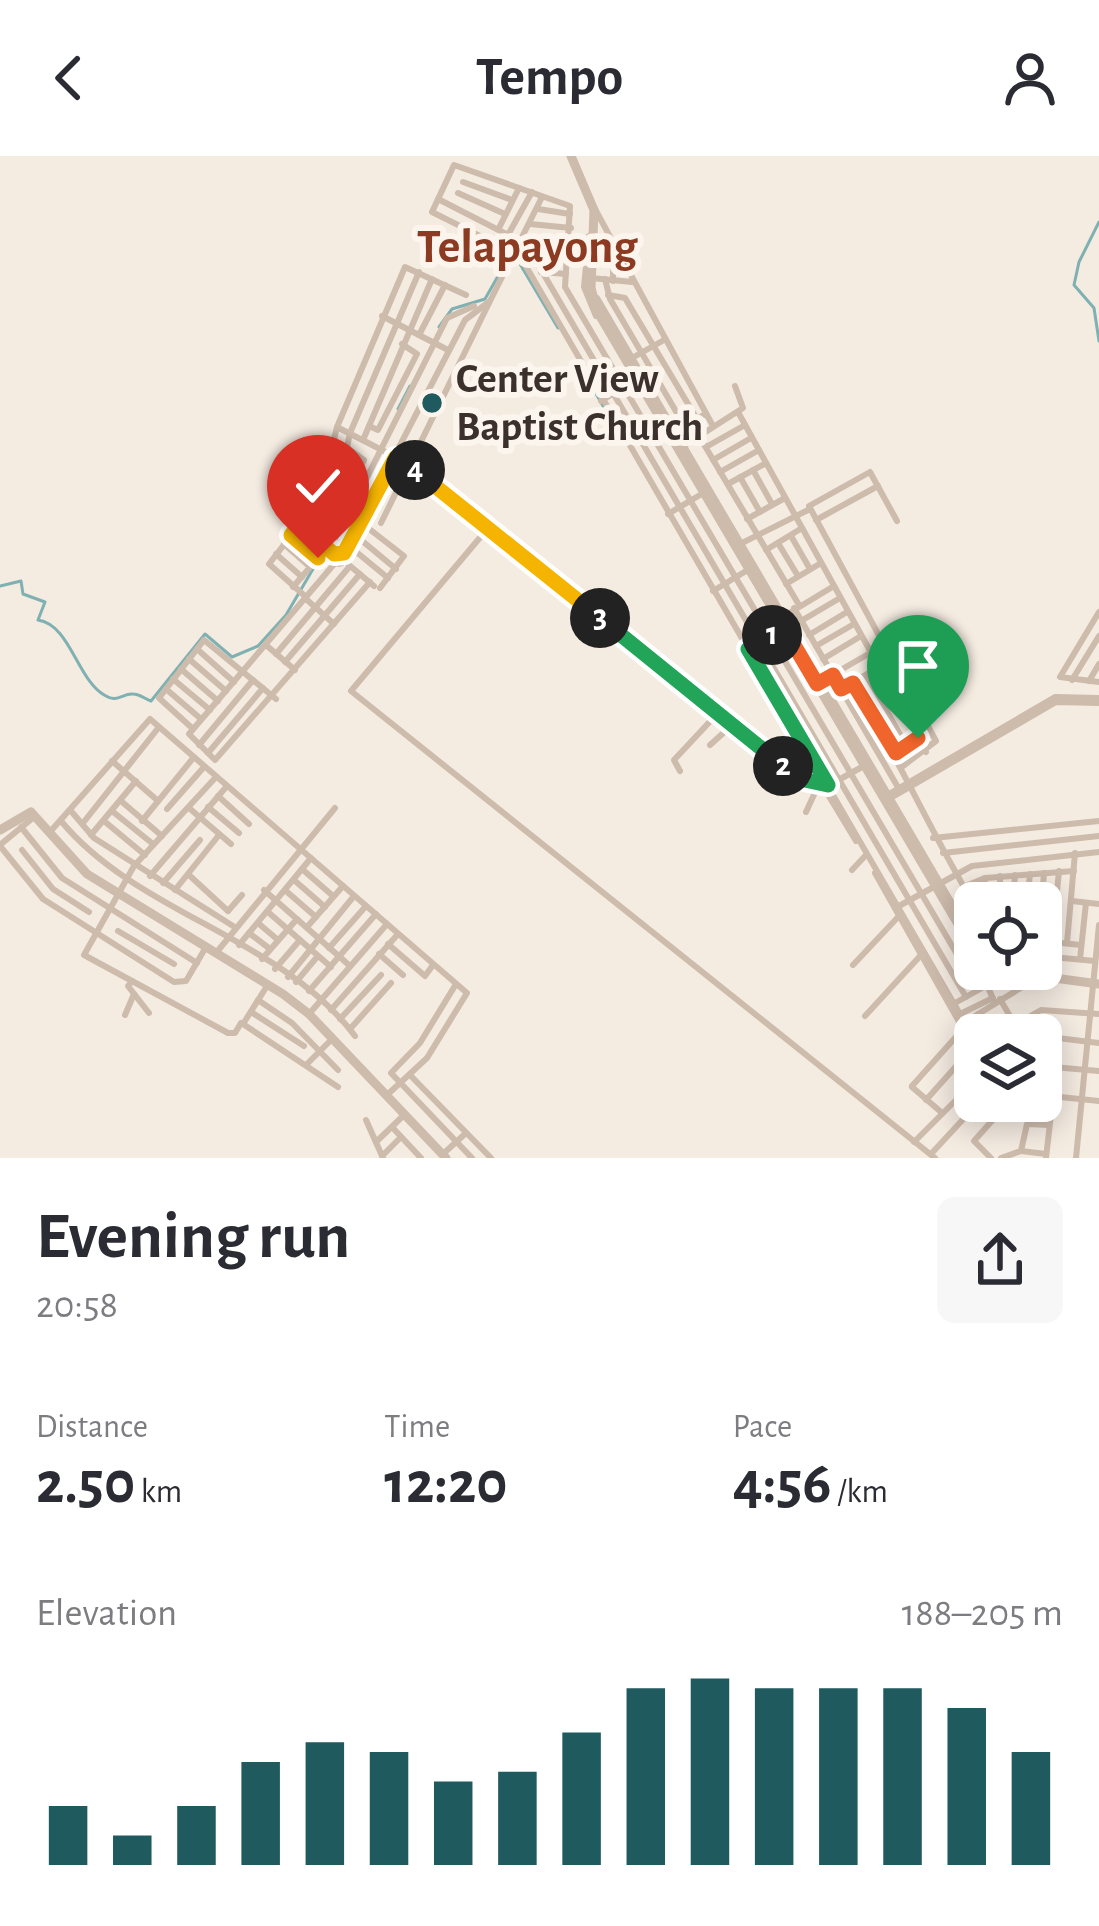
<!DOCTYPE html>
<meta charset="utf-8">
<style>
:root{--surface:#fff;--page:#f7f7f7;--text:#2b2b33;--muted:#7c7c81;--accent:#1f5a5e}
body{margin:0;font-family:"Alegreya Sans",sans-serif;background:var(--page);color:var(--text);height:100vh;display:flex;flex-direction:column;font-size:45px;white-space:nowrap}
*{box-sizing:border-box;margin:0}
p{font-size:39px;color:var(--muted)}
.icon{flex:none;width:66px;height:66px;fill:none;stroke:currentColor;stroke-width:2;stroke-linecap:round;stroke-linejoin:round}
.map{position:relative;height:1002px;overflow:hidden}
.panel{display:flex;flex-direction:column;background:var(--surface);flex:1}
.panel>*{flex:none}
.fabs{position:absolute;left:954px;top:726px;display:grid;gap:24px}
.fabs a{display:grid;place-items:center;width:108px;height:108px;border-radius:18px;background:var(--surface);box-shadow:0 6px 30px #0003;font-size:60px}
.pin{position:absolute;display:grid;place-items:center;width:102px;height:102px;color:#fff;margin:-123px -51px;border-radius:50% 50% 50% 0;rotate:-45deg;box-shadow:0 0 12px #0007}
.pin .icon{rotate:45deg}
.km{position:absolute;width:60px;height:60px;margin:-30px;border-radius:50%;background:#222;color:#fff;font-size:33px;line-height:60px;text-align:center}
.round{display:grid;place-items:center;flex:none;width:126px;height:126px;border-radius:18px;background:var(--page)}
.headline{display:flex;align-items:center;justify-content:space-between;height:204px;padding:0 36px}
h1{font-size:66px;font-weight:700;line-height:90px}
.metrics{display:grid;grid-template-columns:repeat(3,1fr);gap:18px;height:204px;padding:12px 36px}
.metrics div{display:grid;align-content:center}
.metrics b{font-size:60px;font-weight:700}
.metrics small{font-size:33px;font-weight:400}
.metrics p{font-size:33px}
.chart{height:336px;padding:24px 36px}
.chart p{display:flex;justify-content:space-between}
.chart svg{width:100%;height:216px;margin-top:12px;stroke:var(--accent);stroke-width:6}
header{display:flex;justify-content:space-between;align-items:center;height:156px;padding:0 36px;background:var(--surface);font-size:54px;font-weight:700}
.map>svg:first-child{display:block}
.lines{fill:none;stroke-linecap:round;stroke-linejoin:round}
.stream{stroke:#7fb0b2;stroke-width:3}
.minor{stroke:#cdbbac;stroke-width:6}
.tertiary{stroke:#cdbbac;stroke-width:9}
.split-1-casing{stroke:#fff;stroke-width:24}
.split-2-casing{stroke:#fff;stroke-width:24}
.split-3-casing{stroke:#fff;stroke-width:24}
.split-4-casing{stroke:#fff;stroke-width:24}
.split-5-casing{stroke:#fff;stroke-width:24}
.split-1{stroke:#f0652b;stroke-width:15}
.split-2{stroke:#22a559;stroke-width:15}
.split-3{stroke:#22a559;stroke-width:15}
.split-4{stroke:#f5b400;stroke-width:15}
.split-5{stroke:#f5b400;stroke-width:15}
.poi-dot{fill:#1f5a5e;stroke:#fbf5ee;stroke-width:4.5}
.labels{text-anchor:middle;dominant-baseline:central;stroke-width:12;stroke-linejoin:round;paint-order:stroke}
.poi-label{font-size:42px;font-weight:bold;fill:#3b302b;stroke:#fbf5ee;text-anchor:start}
.quarter-label{font-size:48px;font-weight:bold;fill:#8c3b22;stroke:#fbf5ee}
</style>
<header><svg class="icon" aria-label="back" viewBox="0 0 24 24"><path d="M15 5l-7 7 7 7"/></svg>Tempo<svg class="icon" aria-label="person" viewBox="0 0 24 24"><circle cx="12" cy="8" r="4"/><path d="M4 21q1-7 8-7t8 7"/></svg></header>
<div class="map">
<svg width="1099" height="1002" viewBox="0 0 1099 1002">
<rect width="100%" height="100%" fill="#f4ebe1"/>
<g class="lines">
<g class="stream">
<path d="M1099,66L1079,106L1074,129L1094,152L1099,185"/>
<path d="M520,108L558,172"/>
<path d="M439,171L452,153L485,143L510,99"/>
<path d="M587,222L618,276"/>
<path d="M398,253L410,230"/>
<path d="M0,430L21,425L23,438L45,446L38,464C71,469 77,525 106,540C117,547 123,537 133,538C140,538 145,543 151,545L205,478L232,501L258,490L286,459L347,355"/>
</g>
<g class="minor">
<path d="M463,26L512,44"/>
<path d="M458,37L505,58"/>
<path d="M438,43L520,85"/>
<path d="M538,53L570,58"/>
<path d="M595,53L713,270"/>
<path d="M530,68L571,72"/>
<path d="M499,72L519,32"/>
<path d="M509,77L532,36"/>
<path d="M589,80L584,131L596,160"/>
<path d="M522,83L590,90"/>
<path d="M533,100L966,841"/>
<path d="M521,107L533,100L568,103"/>
<path d="M541,116L566,118"/>
<path d="M591,122L632,126"/>
<path d="M605,123L610,143L684,269L706,258"/>
<path d="M613,125V87"/>
<path d="M608,139L625,142L697,263"/>
<path d="M597,142L975,786"/>
<path d="M382,160L448,194"/>
<path d="M419,179L445,129"/>
<path d="M632,202L664,184"/>
<path d="M601,245L633,225"/>
<path d="M738,256L926,596"/>
<path d="M369,270L378,274L417,198L402,188"/>
<path d="M337,271L411,309"/>
<path d="M699,280L799,449"/>
<path d="M363,284L432,123"/>
<path d="M682,291L743,252L735,230"/>
<path d="M706,291L745,269"/>
<path d="M713,304L751,282"/>
<path d="M411,311L798,622L824,632L862,611"/>
<path d="M753,314L772,348"/>
<path d="M720,316L759,294"/>
<path d="M740,321L760,356"/>
<path d="M323,328L337,271L405,111L466,139"/>
<path d="M728,328L766,307"/>
<path d="M337,338L350,277L419,116"/>
<path d="M337,338L345,340L364,304L347,292"/>
<path d="M352,351L447,162L474,150"/>
<path d="M304,353L388,422"/>
<path d="M325,354L396,413"/>
<path d="M309,356L322,331"/>
<path d="M668,358L700,339"/>
<path d="M747,363L785,342"/>
<path d="M816,364L878,330"/>
<path d="M296,365L334,398"/>
<path d="M319,365L332,344L404,400L380,432"/>
<path d="M897,365L870,316L809,350L936,585L903,610"/>
<path d="M381,367L490,145"/>
<path d="M300,368L269,408L306,441"/>
<path d="M488,372L351,535L935,1002"/>
<path d="M291,379L318,402L293,431"/>
<path d="M791,380L810,413"/>
<path d="M778,387L798,420"/>
<path d="M284,388L310,411"/>
<path d="M738,389L810,353"/>
<path d="M766,394L802,372"/>
<circle cx="339" cy="402" r="6"/>
<path d="M344,397L465,164L490,145L542,41"/>
<path d="M276,398L302,421"/>
<path d="M335,407L189,578L215,604L370,426"/>
<path d="M349,409L374,430"/>
<path d="M786,428L821,407"/>
<path d="M713,435L746,415"/>
<path d="M306,443L334,468"/>
<path d="M794,452L899,633"/>
<path d="M1099,456L1060,521L1099,526"/>
<path d="M781,462L834,430"/>
<path d="M801,465L840,442"/>
<path d="M809,479L847,456"/>
<path d="M266,489L295,514"/>
<path d="M816,490L854,468"/>
<path d="M197,493L234,526"/>
<path d="M748,493L784,472"/>
<path d="M276,498L350,410"/>
<path d="M189,503L226,535"/>
<path d="M823,503L861,480"/>
<path d="M285,506L360,418"/>
<path d="M181,513L218,545"/>
<path d="M866,519L906,589"/>
<path d="M173,523L210,554"/>
<path d="M1072,524L1099,480"/>
<path d="M1089,525L1099,508"/>
<path d="M820,526L870,497"/>
<path d="M853,527C898,601 931,677 975,750"/>
<path d="M166,533L201,563"/>
<path d="M841,533L879,511"/>
<path d="M192,572L159,542L204,484L276,543"/>
<path d="M199,589L253,524"/>
<path d="M710,589L730,571"/>
<path d="M208,597L263,532"/>
<path d="M112,605L157,644"/>
<path d="M776,605L791,609V616"/>
<path d="M680,615L674,604L717,558"/>
<path d="M776,628L788,614"/>
<path d="M824,632L856,685"/>
<path d="M889,638L1055,541L1099,542"/>
<path d="M218,640L249,668"/>
<path d="M889,643L1056,546L1099,547"/>
<path d="M121,645L162,680"/>
<path d="M208,651L239,677"/>
<path d="M189,652L231,688"/>
<path d="M167,653L204,611"/>
<path d="M71,655L94,682L233,770"/>
<path d="M112,655L153,688"/>
<path d="M806,656L818,630"/>
<path d="M61,665C139,759 281,781 355,880"/>
<path d="M104,665L145,699"/>
<path d="M142,665L194,601"/>
<path d="M83,667L159,571"/>
<path d="M21,671L62,722L197,807"/>
<path d="M49,677L150,563L467,837L427,902L387,939"/>
<path d="M91,679L136,625"/>
<path d="M933,682L1099,665"/>
<path d="M0,689L34,661"/>
<path d="M0,690L43,743L174,826L186,825L206,791"/>
<path d="M22,694L53,733L89,756"/>
<path d="M943,697L1099,680"/>
<path d="M302,713L333,740"/>
<path d="M852,714L865,700"/>
<path d="M875,717L975,894"/>
<path d="M189,719L228,755"/>
<path d="M150,720L227,630"/>
<path d="M294,724L325,751"/>
<path d="M163,727L200,684"/>
<path d="M963,731L985,722L1074,715"/>
<path d="M175,734L219,679"/>
<path d="M264,734L350,810"/>
<path d="M286,735L316,761"/>
<path d="M1072,745L1099,748"/>
<path d="M984,747L985,722"/>
<path d="M1000,747V720"/>
<path d="M1013,747L1015,719"/>
<path d="M1027,747L1030,718"/>
<path d="M899,750L972,710L1099,696"/>
<path d="M1041,754L1044,717"/>
<path d="M228,755L242,739"/>
<path d="M268,756L331,811"/>
<path d="M258,767L278,784"/>
<path d="M307,771L343,730"/>
<path d="M118,775L174,808"/>
<path d="M249,777L270,793"/>
<path d="M1041,785L1081,789"/>
<path d="M1052,786L1059,715"/>
<path d="M1067,787L1075,697"/>
<path d="M388,788L425,820L433,809"/>
<path d="M239,789L311,702"/>
<path d="M329,792L366,750"/>
<path d="M216,797L335,652"/>
<path d="M379,798L403,819"/>
<path d="M1041,800L1095,805"/>
<path d="M262,803L297,763"/>
<path d="M1080,803L1086,747"/>
<path d="M853,809L899,760"/>
<path d="M275,813L300,784"/>
<path d="M980,813L994,845"/>
<path d="M288,821L354,740"/>
<path d="M132,825L228,877H235L241,867"/>
<path d="M296,826L317,801"/>
<path d="M456,828L420,887L391,917L472,1002"/>
<path d="M267,830L243,868L338,931"/>
<path d="M978,834L565,131L570,50L454,9L432,56L520,100L960,858L993,842"/>
<path d="M309,835L376,758"/>
<path d="M1000,843L1021,879"/>
<path d="M258,844L292,867L338,914"/>
<path d="M955,847L989,828"/>
<path d="M331,854L398,778"/>
<path d="M251,856L304,890"/>
<path d="M149,857L128,830L132,825L84,799L134,710L216,621"/>
<path d="M309,858L387,768"/>
<path d="M978,858L989,879"/>
<path d="M125,859L134,838"/>
<path d="M865,860L921,799"/>
<path d="M340,863L381,819"/>
<path d="M970,863L1037,822"/>
<path d="M1015,869L1041,854L1099,858"/>
<path d="M350,873L391,827"/>
<path d="M957,880L975,911"/>
<path d="M1041,886L1049,881L1099,887"/>
<path d="M307,908L333,882"/>
<path d="M1041,910L1099,915"/>
<path d="M410,919L491,1002"/>
<path d="M912,930L963,873"/>
<path d="M912,931L941,956"/>
<path d="M1041,939L1099,945"/>
<path d="M926,944L967,898"/>
<path d="M366,964L383,1002"/>
<path d="M392,971L421,1002"/>
<path d="M376,986L404,959"/>
<path d="M914,986L975,925"/>
<path d="M1021,995L1046,998"/>
<path d="M443,998L466,977"/>
<path d="M931,998L980,945"/>
<path d="M382,1000L401,981"/>
<path d="M991,1002L974,985L998,958"/>
<path d="M1001,1002L1021,995L1027,968L1049,969"/>
<path d="M1046,1002L1053,941"/>
<path d="M1076,1002L1099,769"/>
</g>
<g class="tertiary">
<path d="M571,0L594,54L591,132L597,155L975,797"/>
<path d="M0,674L31,656L87,718L283,838L309,858L446,1002"/>
<path d="M987,813L1099,828"/>
</g>
</g>
<g class="lines">
<g class="split-1-casing">
<path id="split-1" d="M772,479L784,472L817,528L833,519L841,533L853,527L896,597L918,582"/>
</g>
<g class="split-2-casing">
<path id="split-2" d="M772,479L748,493L828,629L800,623L783,610"/>
</g>
<g class="split-3-casing">
<path id="split-3" d="M600,462L783,610"/>
</g>
<g class="split-4-casing">
<path id="split-4" d="M415,314L600,462"/>
</g>
<g class="split-5-casing">
<path id="split-5" d="M318,402L291,379L300,368L334,398L344,397L395,302L415,314"/>
</g>
<use href="#split-1" class="split-1"/>
<use href="#split-2" class="split-2"/>
<use href="#split-3" class="split-3"/>
<use href="#split-4" class="split-4"/>
<use href="#split-5" class="split-5"/>
</g>
<circle class="poi-dot" cx="432" cy="247" r="12"/>
<g class="labels">
<g class="poi-label">
<text x="456" y="223">Center View<tspan x="456" dy="48">Baptist Church</tspan></text>
</g>
<g class="quarter-label">
<text x="527" y="92">Telapayong</text>
</g>
</g>
</svg>
<div class="fabs">
<a><svg class="icon" aria-label="locate" viewBox="0 0 24 24"><circle cx="12" cy="12" r="6"/><path d="M12 2v4M12 18v4M2 12h4M18 12h4"/></svg></a>
<a><svg class="icon" aria-label="layers" viewBox="0 0 24 24"><path d="M12 4l9 5-9 5-9-5zM3 14l9 5 9-5"/></svg></a>
</div>
<div class="pin" style="left:918px;top:582px;background:#1e9e55"><svg class="icon" aria-label="arrive" viewBox="0 0 24 24"><path d="M6 21V4h12l-3 4 3 4H6"/></svg></div>
<div class="pin" style="left:318px;top:402px;background:#d93025"><svg class="icon" aria-label="check" viewBox="0 0 24 24"><path d="M5 12l5 5 9-10"/></svg></div>
<b class="km" style="left:772px;top:479px">1</b>
<b class="km" style="left:783px;top:610px">2</b>
<b class="km" style="left:600px;top:462px">3</b>
<b class="km" style="left:415px;top:314px">4</b>
</div>
<section class="panel">
<div class="headline"><div><h1>Evening run</h1><p>20:58</p></div><a class="round"><svg class="icon" aria-label="share" viewBox="0 0 24 24"><path d="M12 15V3M7 8l5-5 5 5M5 13v7h14v-7"/></svg></a></div>
<div class="metrics">
<div><p>Distance</p><b>2.50<small> km</small></b></div>
<div><p>Time</p><b>12:20</b></div>
<div><p>Pace</p><b>4:56<small> /km</small></b></div>
</div>
<div class="chart"><p><span>Elevation</span>188–205 m</p>
<svg viewBox="0 0 160 44" preserveAspectRatio="none"><path d="M5 44V32M15 44V38M25 44V32M35 44V23M45 44V19M55 44V21M65 44V27M75 44V25M85 44V17M95 44V8M105 44V6M115 44V8M125 44V8M135 44V8M145 44V12M155 44V21"/></svg>
</div>
</section>
